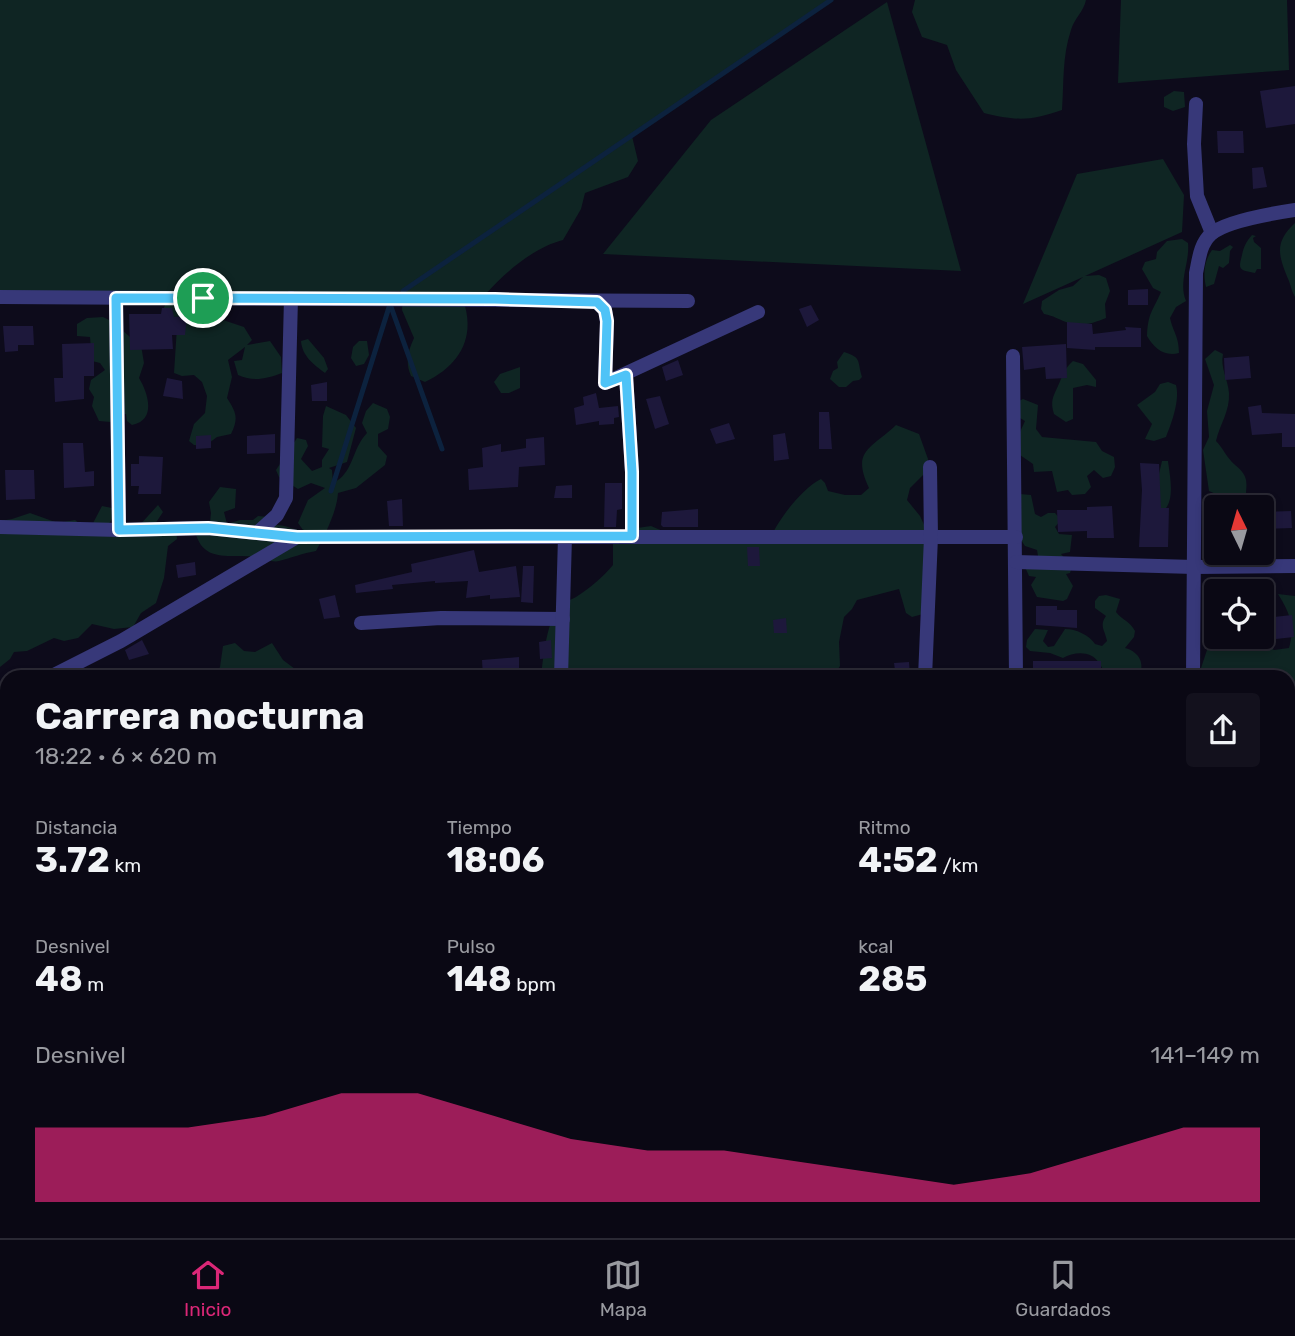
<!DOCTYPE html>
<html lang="es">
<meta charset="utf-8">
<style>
:root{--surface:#0a0814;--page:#13111d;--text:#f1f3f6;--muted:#999aa0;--line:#2a2934;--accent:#db2777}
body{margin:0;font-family:Rubik,sans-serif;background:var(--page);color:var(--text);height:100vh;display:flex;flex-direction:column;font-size:26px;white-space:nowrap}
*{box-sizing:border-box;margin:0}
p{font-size:23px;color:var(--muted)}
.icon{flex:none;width:38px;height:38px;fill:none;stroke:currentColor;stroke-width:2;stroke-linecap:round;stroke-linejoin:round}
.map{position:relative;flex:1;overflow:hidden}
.side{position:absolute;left:0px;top:670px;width:1295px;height:569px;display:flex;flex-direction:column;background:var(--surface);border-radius:21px 21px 0 0;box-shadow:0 4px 10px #0003,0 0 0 2px var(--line)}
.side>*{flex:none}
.needle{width:46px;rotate:355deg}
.controls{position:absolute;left:1204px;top:495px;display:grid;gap:14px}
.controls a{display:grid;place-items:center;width:70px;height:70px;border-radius:7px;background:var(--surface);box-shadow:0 4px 10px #0003,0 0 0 2px var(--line);font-size:35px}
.pin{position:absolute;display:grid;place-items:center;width:60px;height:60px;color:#fff;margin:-30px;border:4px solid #fff;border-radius:50%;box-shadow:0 2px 7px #0007}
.round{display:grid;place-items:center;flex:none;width:74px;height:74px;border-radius:7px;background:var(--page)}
.head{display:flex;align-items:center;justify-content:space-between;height:119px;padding:0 35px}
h1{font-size:38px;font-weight:700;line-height:52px}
.figures{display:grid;grid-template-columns:repeat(3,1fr);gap:10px;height:119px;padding:7px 35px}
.figures div{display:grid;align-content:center}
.figures b{font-size:35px;font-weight:700}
.figures small{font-size:19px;font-weight:400}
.figures p{font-size:19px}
.chart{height:196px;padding:14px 35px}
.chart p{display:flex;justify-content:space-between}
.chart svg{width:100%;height:126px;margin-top:7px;fill:var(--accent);opacity:.7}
.tab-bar{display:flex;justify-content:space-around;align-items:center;height:98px;border-top:2px solid var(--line);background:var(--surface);font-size:19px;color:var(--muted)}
.tab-bar a{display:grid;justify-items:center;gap:4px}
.tab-bar .selected{color:var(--accent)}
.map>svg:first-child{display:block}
.green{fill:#0f2523}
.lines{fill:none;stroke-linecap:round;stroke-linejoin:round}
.stream{stroke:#0c223e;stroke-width:5}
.building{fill:#1d183b}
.minor{stroke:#373879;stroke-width:14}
.tertiary{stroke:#373879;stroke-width:18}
.route-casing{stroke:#fff;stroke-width:14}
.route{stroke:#4fc3f7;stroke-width:9}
</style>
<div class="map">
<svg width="1295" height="1238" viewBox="0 0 1295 1238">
<rect width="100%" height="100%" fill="#0d0b1b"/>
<g class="green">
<path d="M0,0H831L632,136L638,161L628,177L585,193L581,209L563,240C535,247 505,272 486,294L462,297C477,335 461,365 425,382L411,376C405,362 408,351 414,338L402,310L403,291L184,298C198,303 200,309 201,323L223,320L244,327L252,340L247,345L270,341L281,357L282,373C266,379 253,382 238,375L234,361L242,360L245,347L228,360L232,377L227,398C236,412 239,418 231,434L217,437L205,446L194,445L189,441L194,424L205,413L207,396L202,382L194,375L182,376L174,373L177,327L162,312L166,303L0,304Z"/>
<path d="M915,0H1086C1084,11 1074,19 1071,30C1062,57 1064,83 1062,110C1031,121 1016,121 984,113L956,70L947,45L922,37L912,12Z"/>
<path d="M1121,0H1287L1289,70L1118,83Z"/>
<path d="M887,2L961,271L603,254L711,120Z"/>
<path d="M1174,91L1184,92L1185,107L1173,111L1164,107V97Z"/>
<path d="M1163,159L1184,195L1182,232L1085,276L1099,275L1106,278L1110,291L1105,304L1106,318C1094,323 1079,328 1066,322C1058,319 1054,316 1044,314L1041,309L1042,301L1059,290L1073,286L1083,277L1023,304L1077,174Z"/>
<path d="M1295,223V297C1292,292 1291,287 1289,281C1279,257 1273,243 1295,223Z"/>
<path d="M1252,235L1256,236L1253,238L1254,242L1261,248V269H1257L1255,273C1239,270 1238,270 1242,255C1244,246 1246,242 1252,235Z"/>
<path d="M1182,239L1188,243C1190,263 1178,282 1186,301L1176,307L1170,318C1173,332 1179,336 1179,353C1164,357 1154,348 1147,336C1148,312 1153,311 1161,292L1153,288L1142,269L1145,262L1156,259L1157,252L1167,241Z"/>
<path d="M1230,245L1233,247L1230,251L1229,263L1223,268L1219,266L1214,284L1206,287C1203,274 1204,261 1212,250L1220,251Z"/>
<path d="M103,317C119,324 126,336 141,345L144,363L139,378C148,393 157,420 132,425L127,421L126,414L119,415L111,422L99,421L92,406L94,397L89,389L91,380L105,370L100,363L92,361L90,337L77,336V324L87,318Z"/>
<path d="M308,339L324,358L328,369L325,373C314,365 302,356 301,341Z"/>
<path d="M359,341H367L369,355L364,364L356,366L351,358L353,347Z"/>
<path d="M1215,350L1223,354C1220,368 1228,379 1229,393C1230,411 1220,424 1216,441C1223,448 1227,458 1234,464C1245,473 1248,478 1246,493C1231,499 1223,498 1209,491L1203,450L1209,437L1207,411L1214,385L1205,359Z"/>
<path d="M844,352C862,358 857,360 862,377L859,380L853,381L846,387H839L830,379L833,371L838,368L837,362Z"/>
<path d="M1073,361L1083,364L1096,380V387L1087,385L1073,388V419L1066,422L1054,414C1050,401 1053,397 1058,386C1063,375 1063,370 1073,361Z"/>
<path d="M520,367V388L509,393H501L494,382L500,374Z"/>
<path d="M1168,382L1176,385C1180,400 1172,422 1166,437L1154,441L1145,439L1152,424L1137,405L1155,392L1160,384Z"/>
<path d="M1023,399L1038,405L1036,429L1042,437L1096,442L1102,451L1114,457L1115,467L1111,476L1103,478L1094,470L1087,476L1091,487L1085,494L1072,495L1068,490L1057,492L1052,471L1034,472L1033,464L1020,455V432L1025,421L1020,418L1019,401Z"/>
<path d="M373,403L387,409L390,417L388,429L378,434V446L387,456L385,465L356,488L338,493C337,511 325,535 316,551C303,553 291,558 279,561C272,563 265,558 258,557C232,553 203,565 195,531L210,523L211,513L209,502L220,487L236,489L235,508L224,512L227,524L240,520H253L258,516L269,517L274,525C285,524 292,530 303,530L298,523L308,500L325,488L311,483L298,489L279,477L276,470L297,438L306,440L308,446L301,459L312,471L322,467V460L329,449L322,447L323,416L326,406L346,415L356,428L347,462L329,468L332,470L333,483C354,473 351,450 367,433L362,423L366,411Z"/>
<path d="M896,425L919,434L928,459L925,473L910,488L907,500L920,516L927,531L923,614L912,617L906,613L899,589L857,600L852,609L844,617L839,642L840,666L833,677H541C543,659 547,617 561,605C565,601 571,600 576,597C589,589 603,577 613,565V544L623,530L651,526L665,532L773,533C781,516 804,487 821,479L825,483L828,491L845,495H861L869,488C851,450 871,449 896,425Z"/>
<path d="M1162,461H1168C1170,477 1177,507 1158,514V478Z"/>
<path d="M1020,494L1031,495L1035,514L1041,517L1048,513H1055L1061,520L1055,527L1059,534L1072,535L1070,552L1061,554L1072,567L1070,573L1066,574L1073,586L1067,599L1063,601L1037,597L1031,585L1036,577L1029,576L1025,567L1038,556L1037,550L1025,546L1021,540Z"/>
<path d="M158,505L163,512L155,524L176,527L177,539L168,546L164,578L156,603L141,613L133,627L114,629L92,624L78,638L64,641L54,638L27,651L14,652L10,659L0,667V521L12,519L30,513L58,523L75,520L81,525L91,527L102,506L112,508V519L108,525L138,527Z"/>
<path d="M1278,594L1295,596V703L1288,705V677H1198L1208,647L1210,620L1216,610V637H1255L1274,650L1289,648C1295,626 1290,613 1278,594Z"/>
<path d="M1106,595L1120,599L1116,612C1122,620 1130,621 1135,631L1134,637L1125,648C1140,652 1145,664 1139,677C1130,677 1118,679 1110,676C1103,674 1103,668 1099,663C1091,650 1074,652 1063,658L1050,653L1030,651L1026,647L1027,640L1035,629L1048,630L1043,641L1048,647L1054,646L1065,629C1076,629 1089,635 1095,644L1102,646L1107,641C1105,630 1099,626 1106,616L1095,608V601L1099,596Z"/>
<path d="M235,643L244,651L255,652L272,643L283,660L299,672L300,677H214L220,667L223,646Z"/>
<path d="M1,1045L7,1050L4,1059L7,1065V1114L3,1124L7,1139V1178L0,1176Z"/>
<path d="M249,1232H321L319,1238H289L276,1233V1238H246Z"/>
</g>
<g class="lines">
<g class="stream">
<path d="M403,291L831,0"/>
<path d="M390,304L442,449"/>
<path d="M331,491L390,304"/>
<path d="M464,1238V1232"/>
</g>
</g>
<g class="building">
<path d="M1295,86V124L1266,128L1260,91Z"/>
<path d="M1217,131H1243L1244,153H1218Z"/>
<path d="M1263,167L1267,187L1253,189L1252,168Z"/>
<path d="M1148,289V305H1128V290Z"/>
<path d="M811,305L819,320L807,327L799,309Z"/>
<path d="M162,308H172L174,317L187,316L185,335H172L173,349L130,350L129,314H161Z"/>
<path d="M1067,322L1092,324L1093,334L1126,330L1125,327L1141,328V347H1095V350L1067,348Z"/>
<path d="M3,326H33L34,345H18V351L5,352Z"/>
<path d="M94,343V376H84V399L55,402L54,378H63L62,344Z"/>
<path d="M1066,344L1067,378L1046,379L1045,367L1024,370L1022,347Z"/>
<path d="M1249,356L1251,378L1225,380L1224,358Z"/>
<path d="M678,360L683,375L666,381L662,367Z"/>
<path d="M167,378L182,381L183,399L163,396Z"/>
<path d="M327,382V401H312L311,385Z"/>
<path d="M596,393L599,408L618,406L619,417L614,418V424L599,425V421L576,425L574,408L584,405L583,397Z"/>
<path d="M660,396L669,424L655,429L646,399Z"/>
<path d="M1261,405L1262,413L1295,414V447H1282V433L1252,435L1248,407Z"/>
<path d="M819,412H829L832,449H819Z"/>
<path d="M729,423L735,439L716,444L710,429Z"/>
<path d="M785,433L789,459L774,461L773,435Z"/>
<path d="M275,434V453L247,454V436Z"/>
<path d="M211,435V448L196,449V436Z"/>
<path d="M544,437L545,465L519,467L518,487L469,490L468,469L483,467L482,448L501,444V452L526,448V439Z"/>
<path d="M63,443H83L85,472L94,471V486L64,488Z"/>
<path d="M139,456L163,457L161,494H138L139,486H131V464H139Z"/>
<path d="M1140,463L1159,464L1161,508H1169L1168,547H1139L1142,490Z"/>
<path d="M5,470H34L35,499L6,500Z"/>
<path d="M605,483H622V509L617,510L616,527H604Z"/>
<path d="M572,485V498H554L556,486Z"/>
<path d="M402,499L403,526H389L387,501Z"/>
<path d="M1112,506L1114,538H1087V531L1058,532L1057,510H1087V507Z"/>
<path d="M698,509V527H663L661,525L662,512Z"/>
<path d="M1291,511L1292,528L1262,529V512Z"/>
<path d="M747,547H759L760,566H748Z"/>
<path d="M474,550L479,572L516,566L520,597L490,599V595L466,598L468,581L435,583V581L392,585L393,589L356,593L355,585L412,572L411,564Z"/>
<path d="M195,562L196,575L178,578L176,565Z"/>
<path d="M523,566H534L533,603L521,602Z"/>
<path d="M335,595L340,617L324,619L319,599Z"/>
<path d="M1036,606H1057V610H1077V628L1036,625Z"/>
<path d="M1292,615L1294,637L1276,639L1274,617Z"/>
<path d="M786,618L787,633H774L773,620Z"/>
<path d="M142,640L149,654L129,660L125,650Z"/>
<path d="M551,640L552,658L540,659L539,642Z"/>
<path d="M519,657V670H508L509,677H483L482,660Z"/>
<path d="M1033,661H1101V677L1033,675Z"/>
<path d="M909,662L910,675L896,677L894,663Z"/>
</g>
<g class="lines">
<g class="minor">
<path d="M1196,104L1194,144L1197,196L1212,233"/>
<path d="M0,297L688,301"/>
<path d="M116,298L119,530"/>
<path d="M597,302L605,310L607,322L605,383L758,312"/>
<path d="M1013,356L1016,677"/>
<path d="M626,375L632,472V536"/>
<path d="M0,527L119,530L208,528L297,537H1016"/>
<path d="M257,533L277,515L286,498L291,298"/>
<path d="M1016,562L1194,567L1295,566"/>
<path d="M361,623L441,618L563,619"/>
<path d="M50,677L121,641L297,537"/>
<path d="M561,677L565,537"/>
<path d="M925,677L931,537L930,467"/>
<path d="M1193,677L1196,273C1199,259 1200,244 1211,234C1226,221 1275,213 1295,210"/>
<path d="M0,704L7,699"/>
<path d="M0,754L7,753"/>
<path d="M0,1011H7"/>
<path d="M1288,1172H1295"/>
<path d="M0,1194L7,1193"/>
<path d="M580,1232V1238"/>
<path d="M1004,1232V1238"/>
<path d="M203,1238V1232"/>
</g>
<g class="tertiary">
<path d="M0,865H7"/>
<path d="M1288,1044H1295"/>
</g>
</g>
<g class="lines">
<g class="route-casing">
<path id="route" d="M116,298L495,299L597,302L605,310L607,321L605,383L626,375L632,472V536L297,537L208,528L119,530Z"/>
</g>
<use href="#route" class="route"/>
</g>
</svg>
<div class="controls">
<a><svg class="needle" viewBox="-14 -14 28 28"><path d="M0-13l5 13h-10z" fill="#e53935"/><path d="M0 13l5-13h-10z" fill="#999aa0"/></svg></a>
<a><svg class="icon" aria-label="locate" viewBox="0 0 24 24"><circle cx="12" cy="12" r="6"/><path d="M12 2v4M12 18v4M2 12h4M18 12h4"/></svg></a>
</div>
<div class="pin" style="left:203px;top:298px;background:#1e9e55"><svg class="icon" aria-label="arrive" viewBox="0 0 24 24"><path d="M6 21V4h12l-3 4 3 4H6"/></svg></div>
<section class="side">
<div class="head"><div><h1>Carrera nocturna</h1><p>18:22 · 6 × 620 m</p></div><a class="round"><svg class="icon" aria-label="share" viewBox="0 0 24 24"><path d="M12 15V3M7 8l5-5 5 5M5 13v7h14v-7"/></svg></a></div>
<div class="figures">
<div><p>Distancia</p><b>3.72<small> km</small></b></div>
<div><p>Tiempo</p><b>18:06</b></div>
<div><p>Ritmo</p><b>4:52<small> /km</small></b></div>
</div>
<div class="figures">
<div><p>Desnivel</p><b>48<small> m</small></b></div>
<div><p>Pulso</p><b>148<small> bpm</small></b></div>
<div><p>kcal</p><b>285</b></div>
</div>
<div class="chart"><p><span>Desnivel</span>141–149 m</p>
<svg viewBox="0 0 160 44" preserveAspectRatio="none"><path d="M0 44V18L10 18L20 18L30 14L40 6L50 6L60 14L70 22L80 26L90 26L100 30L110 34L120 38L130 34L140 26L150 18L160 18V44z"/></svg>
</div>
</section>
</div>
<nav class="tab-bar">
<a class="selected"><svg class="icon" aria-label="home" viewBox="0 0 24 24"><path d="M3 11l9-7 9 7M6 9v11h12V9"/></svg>Inicio</a>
<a><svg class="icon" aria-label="map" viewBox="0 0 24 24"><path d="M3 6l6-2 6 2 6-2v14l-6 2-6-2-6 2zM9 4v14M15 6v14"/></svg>Mapa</a>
<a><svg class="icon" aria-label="saved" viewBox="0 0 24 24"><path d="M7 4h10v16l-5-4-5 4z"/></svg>Guardados</a>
</nav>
